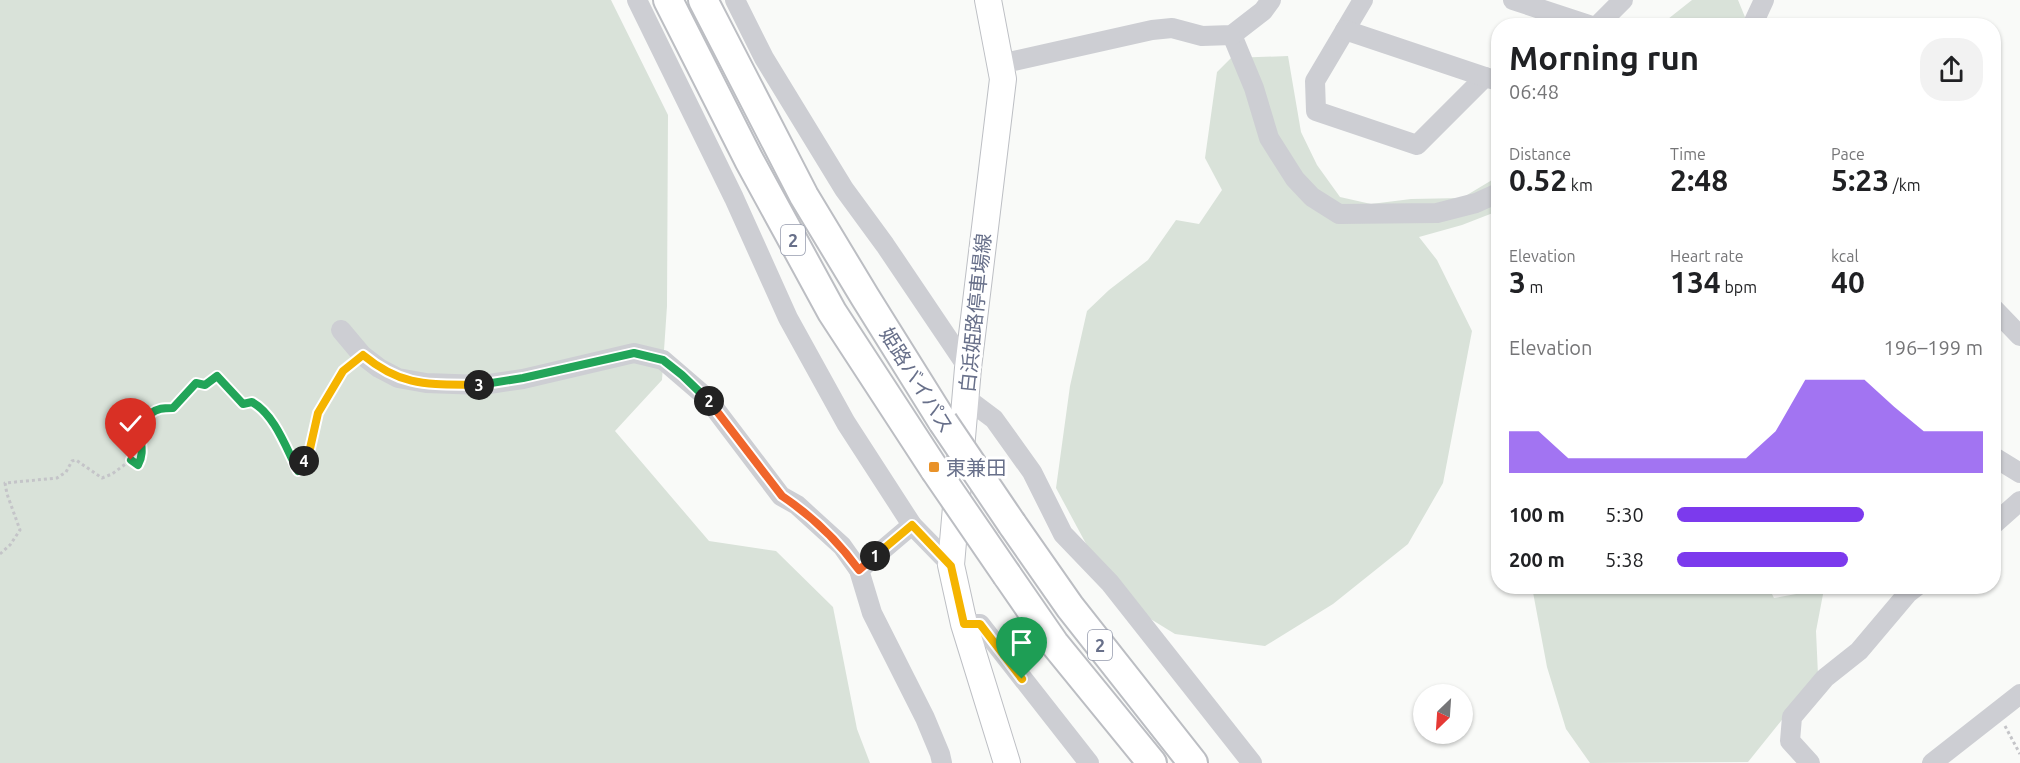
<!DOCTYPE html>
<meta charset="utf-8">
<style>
:root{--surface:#fff;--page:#f2f2f2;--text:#202124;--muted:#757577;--accent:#7c3aed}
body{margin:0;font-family:Ubuntu,"Noto Sans JP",sans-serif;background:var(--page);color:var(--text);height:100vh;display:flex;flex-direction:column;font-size:22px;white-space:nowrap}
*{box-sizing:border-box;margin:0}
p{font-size:20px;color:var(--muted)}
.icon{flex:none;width:33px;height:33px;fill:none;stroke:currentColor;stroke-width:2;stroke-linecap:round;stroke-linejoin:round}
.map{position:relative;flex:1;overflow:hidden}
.side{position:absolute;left:1491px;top:18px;width:510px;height:576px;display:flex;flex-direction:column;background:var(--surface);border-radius:24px;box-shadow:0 2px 4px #0004}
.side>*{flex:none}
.needle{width:39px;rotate:205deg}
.controls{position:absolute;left:1413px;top:684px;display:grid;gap:12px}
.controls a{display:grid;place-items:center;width:60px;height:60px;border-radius:50%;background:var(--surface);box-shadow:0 2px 4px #0004;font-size:30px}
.pin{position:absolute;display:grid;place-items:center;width:51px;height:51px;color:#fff;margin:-62px -26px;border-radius:50% 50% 50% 0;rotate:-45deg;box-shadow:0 0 6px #0007}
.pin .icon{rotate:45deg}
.km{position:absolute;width:30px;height:30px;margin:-15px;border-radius:50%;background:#222;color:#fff;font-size:16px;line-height:30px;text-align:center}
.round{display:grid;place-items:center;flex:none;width:63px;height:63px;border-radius:24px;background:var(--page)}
.summary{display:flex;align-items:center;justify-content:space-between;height:102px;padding:0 18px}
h1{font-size:33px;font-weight:700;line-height:45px}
.figures{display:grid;grid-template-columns:repeat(3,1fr);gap:9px;height:102px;padding:6px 18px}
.figures div{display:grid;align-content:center}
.figures b{font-size:30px;font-weight:700}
.figures small{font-size:16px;font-weight:400}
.figures p{font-size:16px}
.chart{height:168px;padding:12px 18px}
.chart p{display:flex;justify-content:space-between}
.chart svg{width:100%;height:108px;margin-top:6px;fill:var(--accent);opacity:.7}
ul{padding:0 18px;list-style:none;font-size:20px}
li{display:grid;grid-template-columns:96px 72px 1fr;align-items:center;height:45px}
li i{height:15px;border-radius:8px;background:var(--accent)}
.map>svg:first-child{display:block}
.green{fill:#d9e2d9}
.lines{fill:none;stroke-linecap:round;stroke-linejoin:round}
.major-casing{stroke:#bdbfc4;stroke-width:28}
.highway-casing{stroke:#bcbec3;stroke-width:32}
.path{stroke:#c4c4c8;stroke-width:3;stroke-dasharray:3 3;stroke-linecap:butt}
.minor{stroke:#cdced3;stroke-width:20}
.major{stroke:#fff;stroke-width:26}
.highway{stroke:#fff;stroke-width:28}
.highway-bridge-casing{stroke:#bcbec3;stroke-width:32;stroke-linecap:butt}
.highway-bridge{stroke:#fff;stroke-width:28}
.split-1-casing{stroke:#fff;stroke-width:12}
.split-2-casing{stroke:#fff;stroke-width:12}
.split-3-casing{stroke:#fff;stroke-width:12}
.split-4-casing{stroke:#fff;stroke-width:12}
.split-5-casing{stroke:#fff;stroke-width:12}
.split-1{stroke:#f5b400;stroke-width:8}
.split-2{stroke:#f0652b;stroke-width:8}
.split-3{stroke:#22a559;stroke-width:8}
.split-4{stroke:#f5b400;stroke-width:8}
.split-5{stroke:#22a559;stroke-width:8}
.poi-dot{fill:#e99229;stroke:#fff;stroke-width:2}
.labels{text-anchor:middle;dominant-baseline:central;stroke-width:6;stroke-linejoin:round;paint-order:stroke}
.shield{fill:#fff;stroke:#959bad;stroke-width:1.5}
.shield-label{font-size:18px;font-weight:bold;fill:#68708a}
.street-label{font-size:20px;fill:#68708a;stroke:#fff}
.poi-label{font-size:20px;fill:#68708a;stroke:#fff;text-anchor:start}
</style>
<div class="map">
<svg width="2020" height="763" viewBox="0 0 2020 763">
<rect width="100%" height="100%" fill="#f9faf8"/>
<g class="green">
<path d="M0,0H611L668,115L667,306L662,380L615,431L709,541L776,551L833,607L857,729L870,763H0Z"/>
<path d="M1692,0H1738L1747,22L1746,26H1657L1668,19Z"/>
<path d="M1288,56L1301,132L1317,165L1340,197L1371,204L1411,199L1462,198L1492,180L1498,173V211L1462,225L1419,237L1437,260L1472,331L1443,483L1408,544L1333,604L1265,646L1175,634L1149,618L1098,566L1056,488L1070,386L1087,311L1109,290L1148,260L1176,220L1199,224L1222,190L1205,158L1217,72L1231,58Z"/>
<path d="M1768,586L1774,598L1824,589L1816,631L1818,675L1748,762L1590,763L1566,729L1547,667L1532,587Z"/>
</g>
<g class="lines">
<g class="major-casing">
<path id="major" d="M988,0L1003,79L968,368L951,565L964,624L1007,763"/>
</g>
<g class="highway-casing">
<g id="highway">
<path d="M668,0L749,160L832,312L935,470"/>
<path d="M703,0L804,196L865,297L943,422"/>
<path d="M1012,524L1070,607L1193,763"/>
<path d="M1007,575L1054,643L1152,763"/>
</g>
</g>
<g class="path">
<path d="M0,554L10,545L20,530L7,494L5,483L57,478L66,472L72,461L76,460L102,478L112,474L131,460L138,465C149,446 130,430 150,414C158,408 163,408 173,408L196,383L205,385L217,376L243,404L252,402C275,415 286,448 298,472L309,453L318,413L343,371L348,366"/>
<path d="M2005,726L2020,754"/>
</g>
<g class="minor">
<path d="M637,0L734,198L788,318L846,423L912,525L951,565"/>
<path d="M735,0L764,58L844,189L885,245L968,368"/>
<path d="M1363,0L1315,81L1316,111L1417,145L1485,77L1498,81"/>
<path d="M1513,0L1592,26"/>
<path d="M1597,26L1623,0"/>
<path d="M1752,26L1764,0"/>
<path d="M1345,30L1485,77"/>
<path d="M1232,35L1254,88L1269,138L1295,179L1312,197L1339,214L1437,213L1476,203L1498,193"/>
<path d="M1000,64L1152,30L1172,28L1202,36L1232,35L1263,11L1271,0"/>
<path d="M1994,309L2020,336"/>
<path d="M341,330L362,355L379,368L398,378L426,383L482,385L523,379L634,353L663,360L706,397L781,496L797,505L842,546L859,570L872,613L925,718L940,754L942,763"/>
<path d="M966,398L994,419L1032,472L1063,534L1110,583L1252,763"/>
<path d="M1994,457L2020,473"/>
<path d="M1994,524L2020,501"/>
<path d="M859,570L912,525"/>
<path d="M964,624H980L1089,763"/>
<path d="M1810,763L1790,741L1792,717L1825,678L1859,651L1908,593L1917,586"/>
<path d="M1932,763L2020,694"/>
</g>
<use href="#major" class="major"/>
<use href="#highway" class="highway"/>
<g class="highway-bridge-casing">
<g id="highway-bridge">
<path d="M943,422L1012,524"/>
<path d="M935,470L1007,575"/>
</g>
</g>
<use href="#highway-bridge" class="highway-bridge"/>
</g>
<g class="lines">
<g class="split-1-casing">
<path id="split-1" d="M875,556L912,525L951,566L964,624H980L1022,679"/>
</g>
<g class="split-2-casing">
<path id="split-2" d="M709,401L782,496C812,516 838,541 859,570L875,556"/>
</g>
<g class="split-3-casing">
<path id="split-3" d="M479,385L523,378L634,353L663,360L682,375L709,401"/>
</g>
<g class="split-4-casing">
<path id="split-4" d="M304,461L309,453L318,413L343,371L363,355C403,388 430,384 479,385"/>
</g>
<g class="split-5-casing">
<path id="split-5" d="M131,460L138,465C149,446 130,430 150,414C158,408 163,408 173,408L196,383L205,385L217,376L243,404L252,402C275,415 286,448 298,471L304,461"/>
</g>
<use href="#split-1" class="split-1"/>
<use href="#split-2" class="split-2"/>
<use href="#split-3" class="split-3"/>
<use href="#split-4" class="split-4"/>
<use href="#split-5" class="split-5"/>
</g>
<rect class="poi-dot" x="928" y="461" width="12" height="12" rx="3"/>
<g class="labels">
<g class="shield">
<rect x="781" y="225" width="24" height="30" rx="4.5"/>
<rect x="1088" y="630" width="24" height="30" rx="4.5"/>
</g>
<g class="shield-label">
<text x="793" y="240">2</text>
<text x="1100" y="645">2</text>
</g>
<g class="street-label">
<text transform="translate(975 313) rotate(-84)">白浜姫路停車場線</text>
<text transform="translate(917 380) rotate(58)">姫路バイパス</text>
</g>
<g class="poi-label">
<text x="946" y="467">東兼田</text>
</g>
</g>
</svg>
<div class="controls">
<a><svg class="needle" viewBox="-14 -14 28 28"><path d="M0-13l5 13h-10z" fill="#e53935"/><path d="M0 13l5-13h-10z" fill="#757577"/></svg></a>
</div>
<div class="pin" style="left:1022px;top:679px;background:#1e9e55"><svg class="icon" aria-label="arrive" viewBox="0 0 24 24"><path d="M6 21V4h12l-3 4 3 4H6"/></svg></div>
<div class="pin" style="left:131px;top:460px;background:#d93025"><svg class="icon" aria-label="check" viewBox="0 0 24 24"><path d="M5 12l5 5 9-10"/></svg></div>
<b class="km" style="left:875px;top:556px">1</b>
<b class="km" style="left:709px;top:401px">2</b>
<b class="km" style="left:479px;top:385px">3</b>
<b class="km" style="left:304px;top:461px">4</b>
<section class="side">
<div class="summary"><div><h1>Morning run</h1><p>06:48</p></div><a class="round"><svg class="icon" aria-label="share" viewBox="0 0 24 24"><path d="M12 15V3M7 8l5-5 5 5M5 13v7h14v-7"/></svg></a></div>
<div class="figures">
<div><p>Distance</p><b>0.52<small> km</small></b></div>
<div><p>Time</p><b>2:48</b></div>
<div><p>Pace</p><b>5:23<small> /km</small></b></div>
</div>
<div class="figures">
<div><p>Elevation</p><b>3<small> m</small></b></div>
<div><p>Heart rate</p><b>134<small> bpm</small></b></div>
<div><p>kcal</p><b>40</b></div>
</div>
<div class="chart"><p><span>Elevation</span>196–199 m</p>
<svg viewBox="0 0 160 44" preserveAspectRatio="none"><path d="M0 44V27L10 27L20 38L30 38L40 38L50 38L60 38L70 38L80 38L90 27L100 6L110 6L120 6L130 17L140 27L150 27L160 27V44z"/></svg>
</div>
<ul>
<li><b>100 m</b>5:30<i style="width:61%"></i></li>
<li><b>200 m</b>5:38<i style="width:56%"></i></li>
</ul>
</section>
</div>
